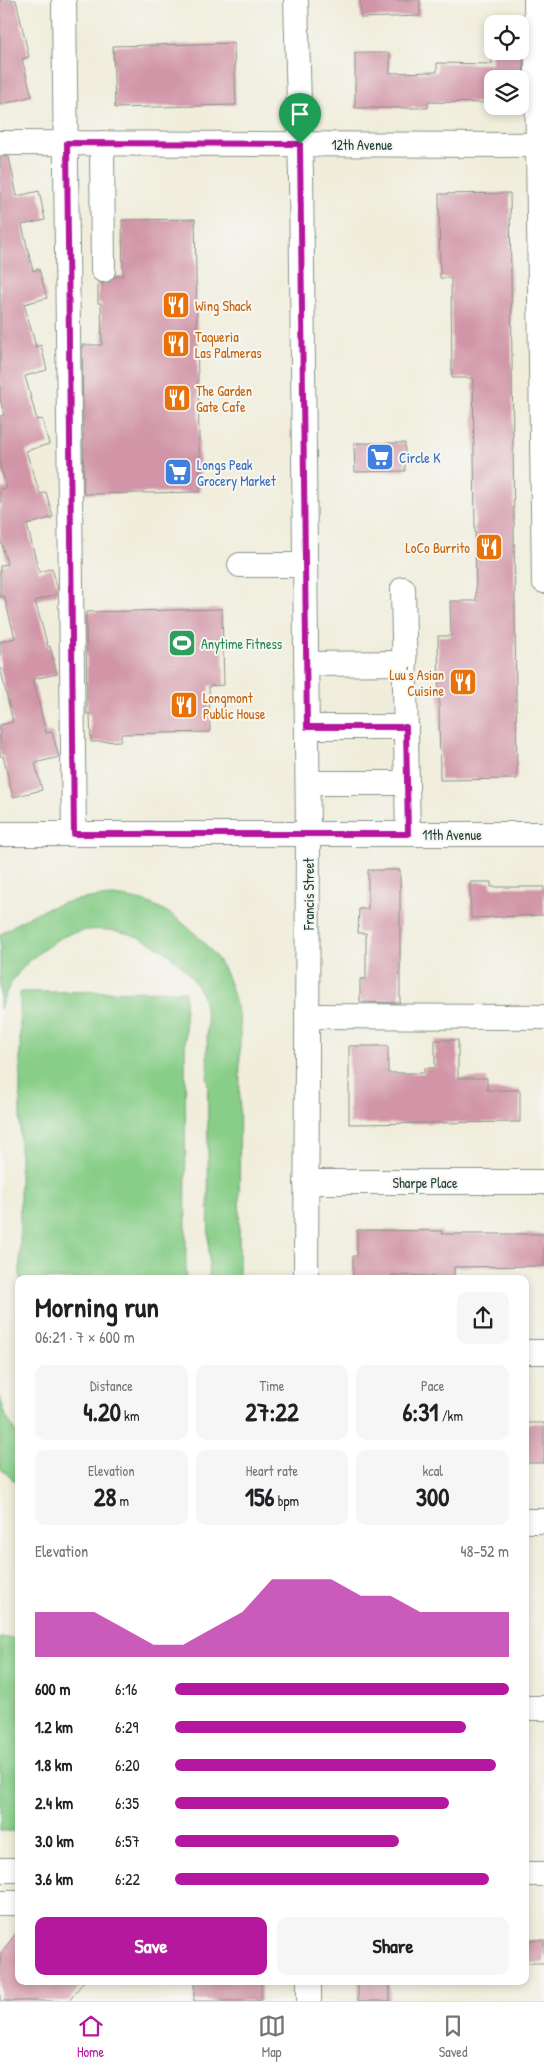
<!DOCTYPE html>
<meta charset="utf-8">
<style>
:root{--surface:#fff;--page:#f6f6f6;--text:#202124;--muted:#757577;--line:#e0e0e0;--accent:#b5179e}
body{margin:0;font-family:"Patrick Hand",sans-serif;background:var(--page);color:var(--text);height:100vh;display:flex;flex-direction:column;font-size:19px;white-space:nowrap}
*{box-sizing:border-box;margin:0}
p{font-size:16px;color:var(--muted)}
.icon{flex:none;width:28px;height:28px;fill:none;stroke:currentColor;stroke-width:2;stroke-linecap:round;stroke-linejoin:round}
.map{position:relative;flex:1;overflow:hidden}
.side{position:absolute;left:15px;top:1275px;width:514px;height:710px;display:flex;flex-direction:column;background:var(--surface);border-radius:10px;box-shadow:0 2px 8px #0003}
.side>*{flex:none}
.controls{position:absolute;left:484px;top:15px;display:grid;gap:10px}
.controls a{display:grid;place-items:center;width:45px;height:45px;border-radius:10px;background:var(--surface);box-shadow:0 2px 8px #0003;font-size:25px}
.pin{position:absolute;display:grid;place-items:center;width:42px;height:42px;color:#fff;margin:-51px -21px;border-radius:50% 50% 50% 0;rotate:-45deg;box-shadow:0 0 5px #0007}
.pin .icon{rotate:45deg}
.round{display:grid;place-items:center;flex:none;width:52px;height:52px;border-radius:10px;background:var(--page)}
.headline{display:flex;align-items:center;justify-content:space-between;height:85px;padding:0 20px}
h1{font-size:28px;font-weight:700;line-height:38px}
.figures{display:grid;grid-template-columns:repeat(3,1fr);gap:8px;height:85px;padding:5px 20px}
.figures div{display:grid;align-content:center;border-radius:10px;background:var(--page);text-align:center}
.figures b{font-size:25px;font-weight:700}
.figures small{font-size:14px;font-weight:400}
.figures p{font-size:14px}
.chart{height:140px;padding:10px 20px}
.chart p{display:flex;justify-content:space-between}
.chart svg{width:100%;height:90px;margin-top:5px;fill:var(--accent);opacity:.7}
.action{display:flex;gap:10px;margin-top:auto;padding:10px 20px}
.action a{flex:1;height:58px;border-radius:10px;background:var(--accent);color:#fff;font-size:20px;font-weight:700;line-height:58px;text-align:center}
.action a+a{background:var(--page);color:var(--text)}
ul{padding:0 20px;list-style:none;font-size:16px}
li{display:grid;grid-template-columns:80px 60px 1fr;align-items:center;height:38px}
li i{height:12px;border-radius:6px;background:var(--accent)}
.dock{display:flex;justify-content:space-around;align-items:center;height:70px;border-top:1px solid var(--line);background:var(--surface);font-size:14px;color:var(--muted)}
.dock a{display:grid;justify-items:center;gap:2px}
.dock .selected{color:var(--accent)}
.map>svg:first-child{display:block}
.park{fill:#88ce88;stroke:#54865e}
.building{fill:#d195a7;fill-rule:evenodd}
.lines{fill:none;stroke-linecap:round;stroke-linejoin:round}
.minor-casing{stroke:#889588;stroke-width:26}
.minor{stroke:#fff;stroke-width:24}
.route-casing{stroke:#fff;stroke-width:10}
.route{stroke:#b5179e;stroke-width:6}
.labels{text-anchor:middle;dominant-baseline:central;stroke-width:4;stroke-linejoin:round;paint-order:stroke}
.street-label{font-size:14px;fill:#1f3d34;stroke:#f6f6f2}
.food-label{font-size:14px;fill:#c56008;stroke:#f6f6f2;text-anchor:start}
.shop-label{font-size:14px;fill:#366cbe;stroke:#f6f6f2;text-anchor:start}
.leisure-label{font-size:14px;fill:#27864d;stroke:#f6f6f2;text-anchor:start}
</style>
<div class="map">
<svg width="544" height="2001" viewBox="0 0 544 2001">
<rect width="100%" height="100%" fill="#f6f6f2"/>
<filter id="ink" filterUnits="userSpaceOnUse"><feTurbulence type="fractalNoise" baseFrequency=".02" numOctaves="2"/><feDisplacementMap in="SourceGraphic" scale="10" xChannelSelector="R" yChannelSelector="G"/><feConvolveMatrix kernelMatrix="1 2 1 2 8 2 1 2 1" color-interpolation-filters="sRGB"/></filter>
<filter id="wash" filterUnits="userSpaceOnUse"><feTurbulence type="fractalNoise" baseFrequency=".0096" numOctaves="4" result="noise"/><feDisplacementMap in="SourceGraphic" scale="20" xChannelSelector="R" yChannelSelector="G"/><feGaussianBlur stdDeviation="1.12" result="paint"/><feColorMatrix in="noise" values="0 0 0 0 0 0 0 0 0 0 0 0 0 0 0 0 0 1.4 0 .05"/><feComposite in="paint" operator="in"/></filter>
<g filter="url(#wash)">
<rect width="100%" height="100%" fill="#f0eddb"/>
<g class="park">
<path d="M113,896C129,898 145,900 158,907C181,918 211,946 223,968C232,985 236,1003 240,1023L239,1279H209L207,1020C205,1013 205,1005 203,998C182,946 112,913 60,938C54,941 49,946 44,949C21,966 9,981 0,1009V935C36,908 69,898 113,896Z"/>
<path d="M185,991L186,1279H20V992Z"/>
<path d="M0,1397L6,1416L19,1438V1485L0,1468Z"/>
<rect x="0" y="1638" width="19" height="193"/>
</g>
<g id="blocks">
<g class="building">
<path d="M0,0H16L29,57L22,59L32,96L0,105Z"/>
<path d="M360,0H420V16L361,18Z"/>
<path d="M523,20L524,104H520V79H492V103L428,102V108H355V53H390V73L437,72V63L492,64L491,21ZM492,24H520V51H492Z"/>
<path d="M234,43L236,105L115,108L113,46Z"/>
<path d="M0,157H9L17,196L39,191L45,220L22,225L33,271L39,269L47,298L24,304L36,347L41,345L47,370L25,376L37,420L42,419L49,444L26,451L40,494L46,492L53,517L27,525L39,572L52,568L57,586V594L35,601L48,647L50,646L57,674L33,679L46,733L52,732L59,757L35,763L42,790L13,797L3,756H0V725L13,722L0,667V642L15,638L4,596L0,597V566L7,564L0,537V489L7,488L0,466V416L4,415L0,399Z"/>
<path d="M510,193L517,779L440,780L438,636H451L450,601H476L473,378H452L451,278H440L439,194Z"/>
<path d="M195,219L200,492L84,494L82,345H102L101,303H98V282L104,284L110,282L115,276H123L122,220Z"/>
<path d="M354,443H405V471L355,472Z"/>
<path d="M222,609L224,685L209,686L210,732L121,734V741L91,742L90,714H87L86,612Z"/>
<path d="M368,870H400V1003L360,1002V979H366V933H358L359,909H368Z"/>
<path d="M470,882H491V887H544V915L471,918Z"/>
<path d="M435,1040H458V1078H487V1090H520V1122L349,1124V1046H388V1073H424V1068H435Z"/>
<path d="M357,1230L442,1231V1234H544V1266L454,1267V1277L392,1275V1279H353V1256H357Z"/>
<rect x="526" y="1423" width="18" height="40"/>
<path d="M19,1929V1981H84L69,2001H0V1955Z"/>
<rect x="525" y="1940" width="19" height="23"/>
<rect x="194" y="1981" width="67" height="20"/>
<rect x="358" y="1981" width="32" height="20"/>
</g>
</g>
</g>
<g filter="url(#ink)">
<use href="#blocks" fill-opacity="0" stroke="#889588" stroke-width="1"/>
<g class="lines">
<g class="minor-casing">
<g id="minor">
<path d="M64,0L74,834"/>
<path d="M296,0L301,174L308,834L306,1279"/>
<path d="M536,0L544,581"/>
<path d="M0,143L544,145"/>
<path d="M102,143L103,270"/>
<path d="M240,565H305"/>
<path d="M403,589L408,834"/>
<path d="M306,664L405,663"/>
<path d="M307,727H406"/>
<path d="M308,783H407"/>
<path d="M0,834H544"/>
<path d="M307,1016L544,1017"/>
<path d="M306,1182H544"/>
<path d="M525,1352H544"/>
<path d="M525,1521H544"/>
<path d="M525,1708H544"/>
<path d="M0,1870H19"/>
<path d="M525,1874H544"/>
<path d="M0,1903H19"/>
<path d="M309,1981V2001"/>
</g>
</g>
<use href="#minor" class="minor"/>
</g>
</g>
<g class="lines" filter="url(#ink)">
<g class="route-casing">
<path id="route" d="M67,143L300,144L307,727H406L408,834H74Z"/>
</g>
<use href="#route" class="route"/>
</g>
<defs>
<g id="restaurant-square" transform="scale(1.4375)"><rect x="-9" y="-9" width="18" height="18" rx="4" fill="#e8710a" stroke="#f6f6f2"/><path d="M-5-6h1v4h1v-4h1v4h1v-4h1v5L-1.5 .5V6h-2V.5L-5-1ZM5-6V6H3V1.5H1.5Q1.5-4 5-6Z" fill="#fff"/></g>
<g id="supermarket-square" transform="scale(1.4375)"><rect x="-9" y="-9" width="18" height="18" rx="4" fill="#3f7fe0" stroke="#f6f6f2"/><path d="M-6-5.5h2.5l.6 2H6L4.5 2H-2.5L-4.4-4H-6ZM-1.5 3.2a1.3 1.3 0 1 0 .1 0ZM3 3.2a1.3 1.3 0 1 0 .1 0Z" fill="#fff"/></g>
<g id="stadium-square" transform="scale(1.4375)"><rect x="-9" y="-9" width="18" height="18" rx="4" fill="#2e9e5b" stroke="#f6f6f2"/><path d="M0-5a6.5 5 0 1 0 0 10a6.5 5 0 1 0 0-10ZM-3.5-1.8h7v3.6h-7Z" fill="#fff"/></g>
</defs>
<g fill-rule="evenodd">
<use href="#restaurant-square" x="176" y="305"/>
<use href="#restaurant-square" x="176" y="344"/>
<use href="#restaurant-square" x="177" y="398"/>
<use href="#supermarket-square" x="380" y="457"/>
<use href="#supermarket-square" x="178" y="472"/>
<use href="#restaurant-square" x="489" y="547"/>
<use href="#stadium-square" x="182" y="643"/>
<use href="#restaurant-square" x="463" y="682"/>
<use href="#restaurant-square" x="184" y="705"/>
</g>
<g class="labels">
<g class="street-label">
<text x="362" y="144">12th Avenue</text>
<text x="452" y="834">11th Avenue</text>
<text transform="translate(308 894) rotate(-90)">Francis Street</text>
<text x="425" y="1182">Sharpe Place</text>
</g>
<g class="food-label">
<text x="195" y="305">Wing Shack</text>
<text x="195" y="336">Taqueria<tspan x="195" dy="16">Las Palmeras</tspan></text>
<text x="196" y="390">The Garden<tspan x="196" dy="16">Gate Cafe</tspan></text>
<text x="470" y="547" text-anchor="end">LoCo Burrito</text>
<text x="444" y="674" text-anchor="end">Luu's Asian<tspan x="444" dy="16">Cuisine</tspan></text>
<text x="203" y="697">Longmont<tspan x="203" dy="16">Public House</tspan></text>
</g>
<g class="shop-label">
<text x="399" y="457">Circle K</text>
<text x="197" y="464">Longs Peak<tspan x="197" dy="16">Grocery Market</tspan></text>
</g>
<g class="leisure-label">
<text x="201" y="643">Anytime Fitness</text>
</g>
</g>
</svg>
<div class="controls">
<a><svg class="icon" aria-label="locate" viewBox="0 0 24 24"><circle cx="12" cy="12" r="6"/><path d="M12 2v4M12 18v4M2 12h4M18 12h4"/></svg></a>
<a><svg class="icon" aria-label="layers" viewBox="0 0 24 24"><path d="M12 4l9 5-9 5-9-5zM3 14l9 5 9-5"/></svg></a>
</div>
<div class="pin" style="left:300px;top:144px;background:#1e9e55"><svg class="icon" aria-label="arrive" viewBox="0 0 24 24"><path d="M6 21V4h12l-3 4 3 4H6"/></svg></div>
<section class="side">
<div class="headline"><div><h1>Morning run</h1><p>06:21 · 7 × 600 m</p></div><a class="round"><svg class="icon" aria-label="share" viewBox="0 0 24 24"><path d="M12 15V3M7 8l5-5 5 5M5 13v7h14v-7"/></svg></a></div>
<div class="figures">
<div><p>Distance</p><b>4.20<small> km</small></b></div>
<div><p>Time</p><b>27:22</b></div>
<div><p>Pace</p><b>6:31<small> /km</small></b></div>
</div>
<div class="figures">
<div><p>Elevation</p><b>28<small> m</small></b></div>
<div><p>Heart rate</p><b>156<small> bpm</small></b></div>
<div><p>kcal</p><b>300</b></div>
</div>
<div class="chart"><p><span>Elevation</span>48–52 m</p>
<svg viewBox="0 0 160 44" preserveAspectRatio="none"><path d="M0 44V22L10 22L20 22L30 30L40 38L50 38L60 30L70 22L80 6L90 6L100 6L110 14L120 14L130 22L140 22L150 22L160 22V44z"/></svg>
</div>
<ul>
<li><b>600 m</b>6:16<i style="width:100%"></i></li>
<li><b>1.2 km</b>6:29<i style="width:87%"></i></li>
<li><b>1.8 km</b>6:20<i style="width:96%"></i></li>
<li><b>2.4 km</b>6:35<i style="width:82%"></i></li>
<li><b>3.0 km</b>6:57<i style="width:67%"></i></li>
<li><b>3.6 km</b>6:22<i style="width:94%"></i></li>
</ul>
<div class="action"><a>Save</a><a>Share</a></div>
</section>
</div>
<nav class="dock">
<a class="selected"><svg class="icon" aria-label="home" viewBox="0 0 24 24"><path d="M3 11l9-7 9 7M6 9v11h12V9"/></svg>Home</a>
<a><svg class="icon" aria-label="map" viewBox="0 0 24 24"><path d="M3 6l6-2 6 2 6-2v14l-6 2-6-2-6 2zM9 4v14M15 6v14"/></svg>Map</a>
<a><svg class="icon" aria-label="saved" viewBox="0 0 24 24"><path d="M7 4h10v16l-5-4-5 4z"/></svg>Saved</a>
</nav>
